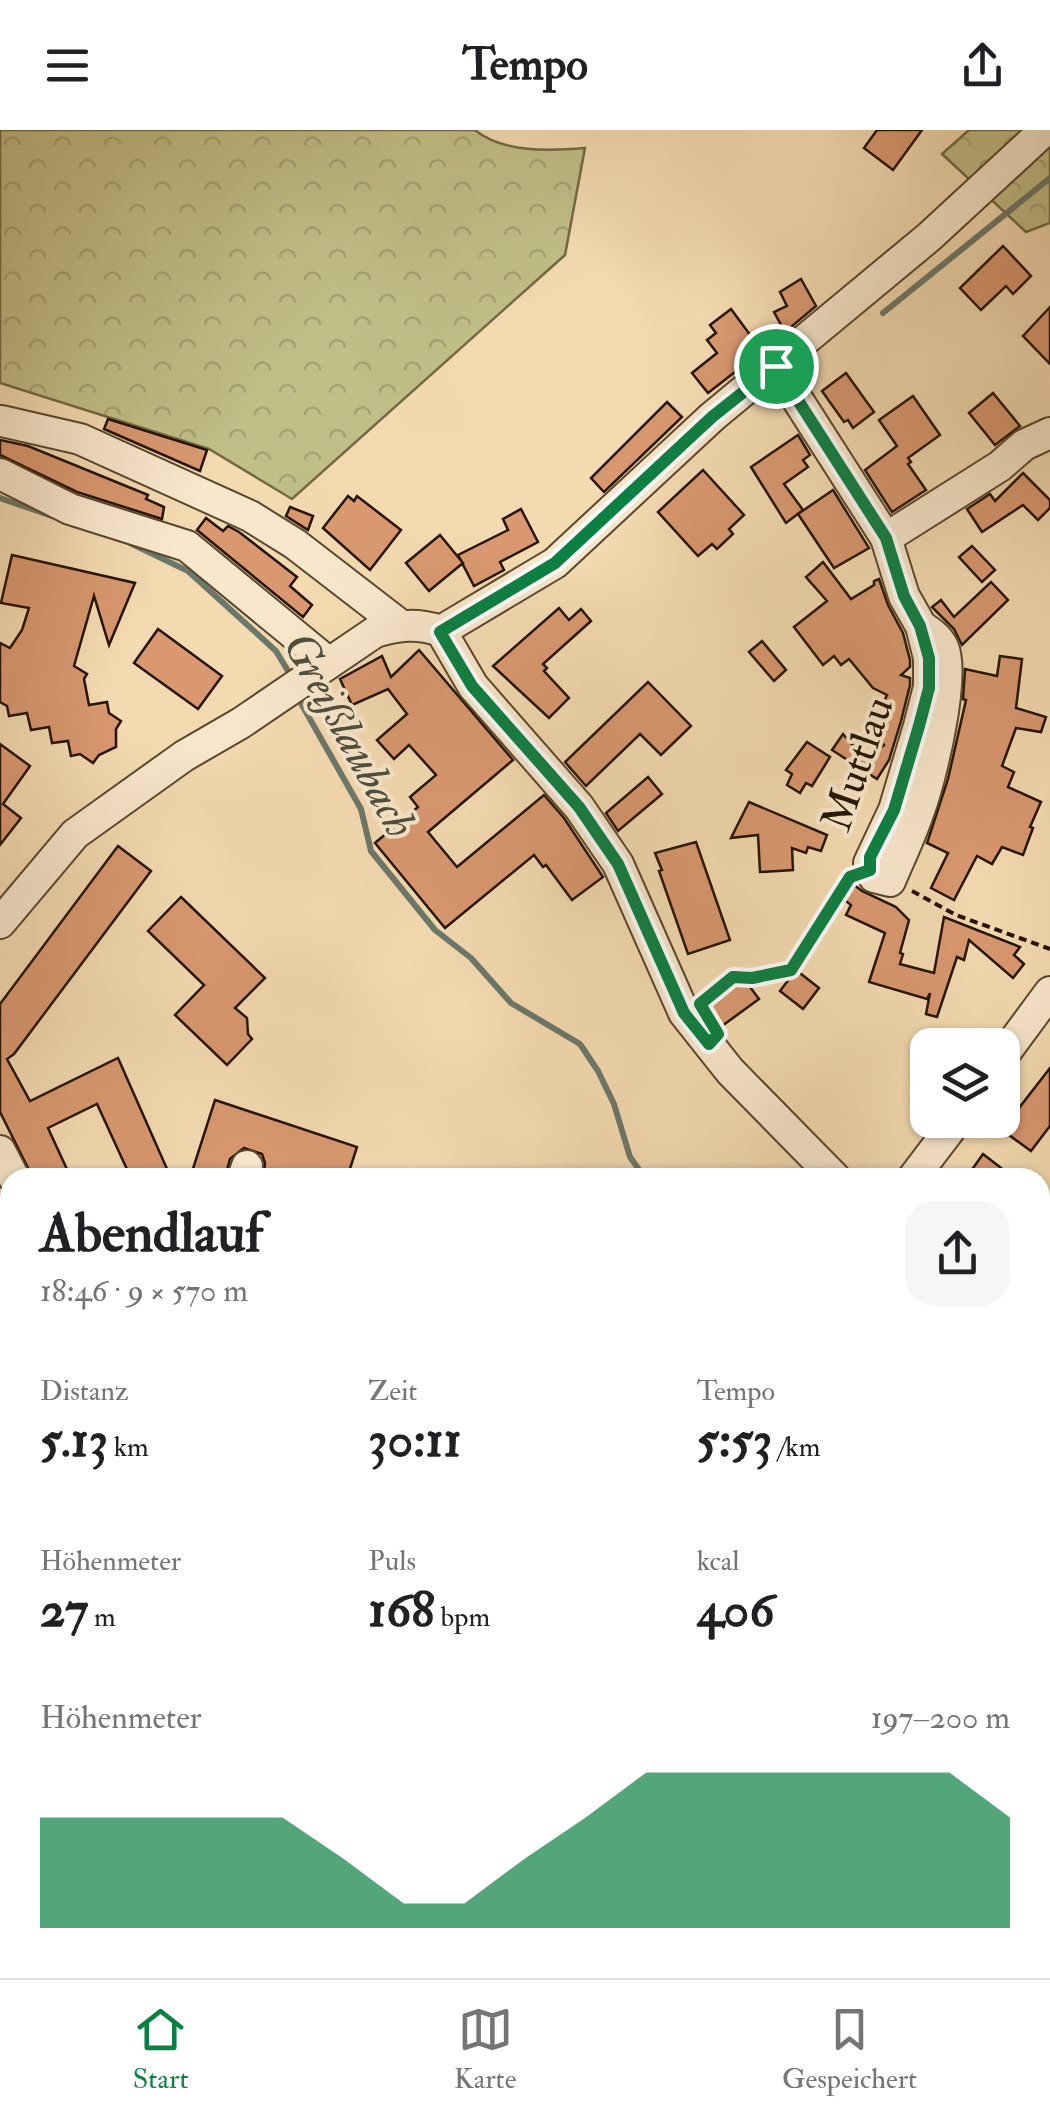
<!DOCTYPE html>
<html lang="de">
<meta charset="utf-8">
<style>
:root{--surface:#fff;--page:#f6f6f6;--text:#202124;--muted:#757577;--line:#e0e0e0;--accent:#0b8043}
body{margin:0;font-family:"IM FELL Double Pica",serif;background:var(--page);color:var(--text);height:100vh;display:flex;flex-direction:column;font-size:38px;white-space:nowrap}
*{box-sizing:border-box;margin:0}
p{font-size:32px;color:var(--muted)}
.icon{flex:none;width:55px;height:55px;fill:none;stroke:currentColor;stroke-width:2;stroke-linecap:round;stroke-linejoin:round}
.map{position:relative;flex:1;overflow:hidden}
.sheet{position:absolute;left:0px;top:1038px;width:1050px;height:812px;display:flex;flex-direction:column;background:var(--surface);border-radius:30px 30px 0 0;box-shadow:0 2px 8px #0004}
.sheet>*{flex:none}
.controls{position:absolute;left:910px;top:898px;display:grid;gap:20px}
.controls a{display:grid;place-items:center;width:110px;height:110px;border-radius:20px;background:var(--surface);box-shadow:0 2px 8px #0004;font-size:50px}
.pin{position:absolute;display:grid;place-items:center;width:85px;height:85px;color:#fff;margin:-42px;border:5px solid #fff;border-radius:50%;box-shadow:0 2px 10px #0007}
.round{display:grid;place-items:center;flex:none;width:105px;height:105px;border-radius:30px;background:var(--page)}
.head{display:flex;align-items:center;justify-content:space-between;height:170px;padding:0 40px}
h1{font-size:55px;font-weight:700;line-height:75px}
.metrics{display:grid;grid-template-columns:repeat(3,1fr);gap:15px;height:170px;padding:10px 40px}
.metrics div{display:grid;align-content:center}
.metrics b{font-size:50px;font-weight:700}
.metrics small{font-size:28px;font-weight:400}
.metrics p{font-size:28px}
.chart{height:280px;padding:20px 40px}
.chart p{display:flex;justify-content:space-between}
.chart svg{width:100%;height:180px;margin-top:10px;fill:var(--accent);opacity:.7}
header{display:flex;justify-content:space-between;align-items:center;height:130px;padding:0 40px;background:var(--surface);font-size:45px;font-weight:700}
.tabs{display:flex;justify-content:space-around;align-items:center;height:140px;border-top:2px solid var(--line);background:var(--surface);font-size:28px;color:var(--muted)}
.tabs a{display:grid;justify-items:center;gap:5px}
.tabs .current{color:var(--accent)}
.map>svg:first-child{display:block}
.forest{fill:url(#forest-crowns);stroke:#736944;stroke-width:2.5}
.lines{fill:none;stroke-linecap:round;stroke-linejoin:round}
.stream{stroke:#6c786a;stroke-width:6}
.building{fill:#d99870;stroke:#251400;stroke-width:2.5}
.minor-casing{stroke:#59462c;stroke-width:34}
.path{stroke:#251400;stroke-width:4;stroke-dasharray:8 5;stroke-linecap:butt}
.minor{stroke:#f8e7cc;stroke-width:30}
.route-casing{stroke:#fff;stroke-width:20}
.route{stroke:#0b8043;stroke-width:12}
.labels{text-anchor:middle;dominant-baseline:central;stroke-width:8;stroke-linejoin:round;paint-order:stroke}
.street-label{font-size:42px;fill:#251400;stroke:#f8e7cc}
.water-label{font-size:45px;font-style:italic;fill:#4f4e3e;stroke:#f8e7cc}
</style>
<header><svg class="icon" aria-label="menu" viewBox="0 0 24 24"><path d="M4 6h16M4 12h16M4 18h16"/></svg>Tempo<svg class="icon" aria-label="share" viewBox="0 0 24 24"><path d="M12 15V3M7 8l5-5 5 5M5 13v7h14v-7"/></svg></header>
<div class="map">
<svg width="1050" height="1848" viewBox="0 0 1050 1848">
<defs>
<pattern id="forest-crowns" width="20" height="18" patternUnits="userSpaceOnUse" patternTransform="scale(2.5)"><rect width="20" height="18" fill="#c1be87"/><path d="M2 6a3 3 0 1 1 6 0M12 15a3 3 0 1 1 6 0" fill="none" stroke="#a6a273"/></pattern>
</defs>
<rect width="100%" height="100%" fill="#f4dab1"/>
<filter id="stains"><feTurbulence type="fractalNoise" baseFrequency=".002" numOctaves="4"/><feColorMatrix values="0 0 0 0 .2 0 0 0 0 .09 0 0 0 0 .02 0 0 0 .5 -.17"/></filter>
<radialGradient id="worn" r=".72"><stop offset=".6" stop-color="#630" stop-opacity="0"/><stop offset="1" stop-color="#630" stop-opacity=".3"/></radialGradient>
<g class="forest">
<path d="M0,0H475C503,23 550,21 585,18L565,125L292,369L209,319L0,253Z"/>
<path d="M969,0H1050V93L1026,102L942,24Z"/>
</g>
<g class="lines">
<g class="stream">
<path d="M883,183L1050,48"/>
<path d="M0,368L52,386"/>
<path d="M130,413L188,441L276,521L291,546"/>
<path d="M298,568L361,679L371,721L435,800L471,828L511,873L580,914L598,941L614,974L630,1027L645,1048"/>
<path d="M1040,1410L1050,1424"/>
</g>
</g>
<g class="building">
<path d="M877,0H922L893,40L864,18Z"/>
<path d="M1003,116L1031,146L1013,164L1006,156L981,180L960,158Z"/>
<path d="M801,149L816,176L785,202L774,182L787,176L780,162Z"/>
<path d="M1050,177V234L1023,206Z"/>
<path d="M731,179L762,221L708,263L692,243L717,223L707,210L716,203L710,195Z"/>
<path d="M846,243L874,282L853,298L848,290L844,292L822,261Z"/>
<path d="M993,263L1020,296L995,315L969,283Z"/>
<path d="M913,266L940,305L908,328L911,332L908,334L926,360L892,382L865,340L897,316L879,290Z"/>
<path d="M667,272L682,287L604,362L591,348Z"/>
<path d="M108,289L207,320L200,341L104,299Z"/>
<path d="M798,305L810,325L803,330L808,337L784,354L803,380L786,393L751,337Z"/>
<path d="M0,310L28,316L148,365L146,369L164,377L162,389L77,362L0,325Z"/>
<path d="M703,340L744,385L729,399L733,404L717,419L712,414L698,426L658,382Z"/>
<path d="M1023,343L1050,370V378L1038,390L1023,375L982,402L967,379L990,364L995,371Z"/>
<path d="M833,360L869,418L834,438L798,384Z"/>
<path d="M348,366L354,371L357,366L401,400L370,440L323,398Z"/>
<path d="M290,377L313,386L308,400L286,386Z"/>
<path d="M521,379L538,412L500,432L504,440L474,456L458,425L508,400L503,389Z"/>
<path d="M206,388L223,401L228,396L239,402L297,447L290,456L312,475L303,487L197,400Z"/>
<path d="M440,405L463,433L429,461L406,433Z"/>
<path d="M972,416L995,440L982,452L959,427Z"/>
<path d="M12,425L135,453L109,515L94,466L74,536L87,544L84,549L89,575L107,572L109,583L121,591L116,599V617L99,625L93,633L80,624L71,626L68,611L52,613L49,597L31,600L27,583L9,586L7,576L0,572V513L10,518L22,500L29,478L1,473Z"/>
<path d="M823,432L851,469L874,455V451L879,449L888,475L903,503L910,530V537L901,545L910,548V555L901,591L889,630L877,649L832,620L843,604L866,630L884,615L871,598L887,565L873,558L849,529L841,535L834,526L823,535L794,497L827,471L806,447Z"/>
<path d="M991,452L1008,470L962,515L954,499L932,477L941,470L954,487Z"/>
<path d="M559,478L569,490L581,479L591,491L543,534L547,538L544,541L569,568L549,588L493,536Z"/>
<path d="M158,499L222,546L198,579L134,533Z"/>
<path d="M762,511L786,540L774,551L749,522Z"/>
<path d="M419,520L513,630L428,702L457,737L544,665L564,688L603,747L572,770L546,735L543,737L534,725L445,798L375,713L418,677L410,667L436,645L409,615L394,629L377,610L407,584L388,559L352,575L340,549L382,526L391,547Z"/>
<path d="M1000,526L1022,529L1016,578L1046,587L1041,602L1016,598L1002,636L1014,642L1008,657L1041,672L1030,697L1033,698L1023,725L1002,717L992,734L977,726L954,770L931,758L948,723L927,713L948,649L966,570L963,569L965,539L997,546Z"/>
<path d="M648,552L691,596L661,625L640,604L586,656L565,632Z"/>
<path d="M807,612L830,627L812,656L806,653L800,663L787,655L792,644L786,640Z"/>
<path d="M0,614L30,636L3,674L21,688L0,715Z"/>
<path d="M648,647L662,664L618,701L606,683Z"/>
<path d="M749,672L827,705L821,721L808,717L806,723L792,718L793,740L760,742L758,705L731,708Z"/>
<path d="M696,712L730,810L688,824L659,741L662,740L655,723Z"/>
<path d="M118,716L151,741L14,924L7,929L30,971L118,928L171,1048H131L97,974L48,998L71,1048H33L0,982V874Z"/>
<path d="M850,752L862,761L896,777L909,790L900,823L903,824L900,834L934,843L944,787L1020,817L1014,825L1024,834L1013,848L969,810L964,830L957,827L937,887L926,884L930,863L927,869L869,852L885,803L846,785L851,775L841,767Z"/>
<path d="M181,767L265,848L235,878L247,888L248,904L252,909L227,935L175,885L204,855L148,801Z"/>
<path d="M796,840L819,858L803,879L780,861Z"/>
<path d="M744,849L759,869L722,896L708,877Z"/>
<path d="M1050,938V996L1031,1021L1002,1000Z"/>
<path d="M215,970L357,1017L347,1048H263L265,1033L262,1024L244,1018L230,1029L225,1048H190Z"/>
<path d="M983,1024L1014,1048H966Z"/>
</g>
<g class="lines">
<g class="minor-casing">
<g id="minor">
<path d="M776,236L886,408L904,466L921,496L929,528V557L919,596L894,680L869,733L874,747L890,751C900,727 912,703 920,678C931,648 956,544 943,517C938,507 930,502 921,496"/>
<path d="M2,291L80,309L250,386L295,414L400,495"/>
<path d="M0,344L70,379L187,416L329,533"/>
<path d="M886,408L1000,336L1024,315L1050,303"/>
<path d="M441,501L555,433L712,287L929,107L1045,0"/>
<path d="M441,501L473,556L579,677L618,734L684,883L730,941L835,1048"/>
<path d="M0,793L75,704L184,626L241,593L375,502C400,495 416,493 441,501"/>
<path d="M1002,927L1050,862"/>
<path d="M0,1021L14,1048"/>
<path d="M243,1048L247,1036"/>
<path d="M913,1048L957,990"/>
<path d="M1040,1291L1050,1294"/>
<path d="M1040,1341L1050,1355"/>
<path d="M0,1380L10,1387"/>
<path d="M1040,1618L1050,1628"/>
<path d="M0,1656L10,1660"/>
<path d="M589,1840L596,1848"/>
<path d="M653,1840L659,1848"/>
<path d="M33,1848L34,1840"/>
<path d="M294,1848L300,1840"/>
</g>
</g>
<g class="path">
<path d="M912,761L956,785L1050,819"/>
<path d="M705,870L733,847L752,848L791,840L848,750"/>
</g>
<use href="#minor" class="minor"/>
</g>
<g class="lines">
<g class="route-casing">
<path id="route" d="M776,236L886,408L904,466L920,496L929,528V558L919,596L894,680L870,727V740L850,747L791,840L752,848L733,847L700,874L718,904L709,914L684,883L618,734L579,677L472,556L440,502L555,433L712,287Z"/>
</g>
<use href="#route" class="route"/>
</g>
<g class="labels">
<g class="street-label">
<text transform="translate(858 634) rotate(-71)">Muttlau</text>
</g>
<g class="water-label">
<text transform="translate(349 605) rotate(61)">Greißlaubach</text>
</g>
</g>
<rect width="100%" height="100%" filter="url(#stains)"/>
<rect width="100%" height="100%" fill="url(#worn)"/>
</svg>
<div class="controls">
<a><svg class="icon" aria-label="layers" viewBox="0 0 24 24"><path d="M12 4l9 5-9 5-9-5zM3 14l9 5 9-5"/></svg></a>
</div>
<div class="pin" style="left:776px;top:236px;background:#1e9e55"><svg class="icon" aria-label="arrive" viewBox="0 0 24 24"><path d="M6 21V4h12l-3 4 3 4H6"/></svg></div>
<section class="sheet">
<div class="head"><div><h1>Abendlauf</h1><p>18:46 · 9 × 570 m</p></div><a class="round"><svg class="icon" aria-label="share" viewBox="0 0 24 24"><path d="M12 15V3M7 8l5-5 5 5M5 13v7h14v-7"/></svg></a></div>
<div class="metrics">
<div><p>Distanz</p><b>5.13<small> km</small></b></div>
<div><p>Zeit</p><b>30:11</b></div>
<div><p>Tempo</p><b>5:53<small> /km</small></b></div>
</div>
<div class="metrics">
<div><p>Höhenmeter</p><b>27<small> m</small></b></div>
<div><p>Puls</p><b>168<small> bpm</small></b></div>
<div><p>kcal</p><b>406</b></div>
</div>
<div class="chart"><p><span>Höhenmeter</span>197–200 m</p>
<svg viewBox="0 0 160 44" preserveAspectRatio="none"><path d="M0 44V17L10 17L20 17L30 17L40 17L50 27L60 38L70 38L80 27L90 17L100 6L110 6L120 6L130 6L140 6L150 6L160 17V44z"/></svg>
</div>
</section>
</div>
<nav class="tabs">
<a class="current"><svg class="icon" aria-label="home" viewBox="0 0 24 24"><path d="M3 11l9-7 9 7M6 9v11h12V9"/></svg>Start</a>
<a><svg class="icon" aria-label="map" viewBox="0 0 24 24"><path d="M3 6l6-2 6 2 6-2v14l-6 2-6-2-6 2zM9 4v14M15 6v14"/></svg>Karte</a>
<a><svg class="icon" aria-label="saved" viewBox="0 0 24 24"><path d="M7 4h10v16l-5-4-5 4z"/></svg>Gespeichert</a>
</nav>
